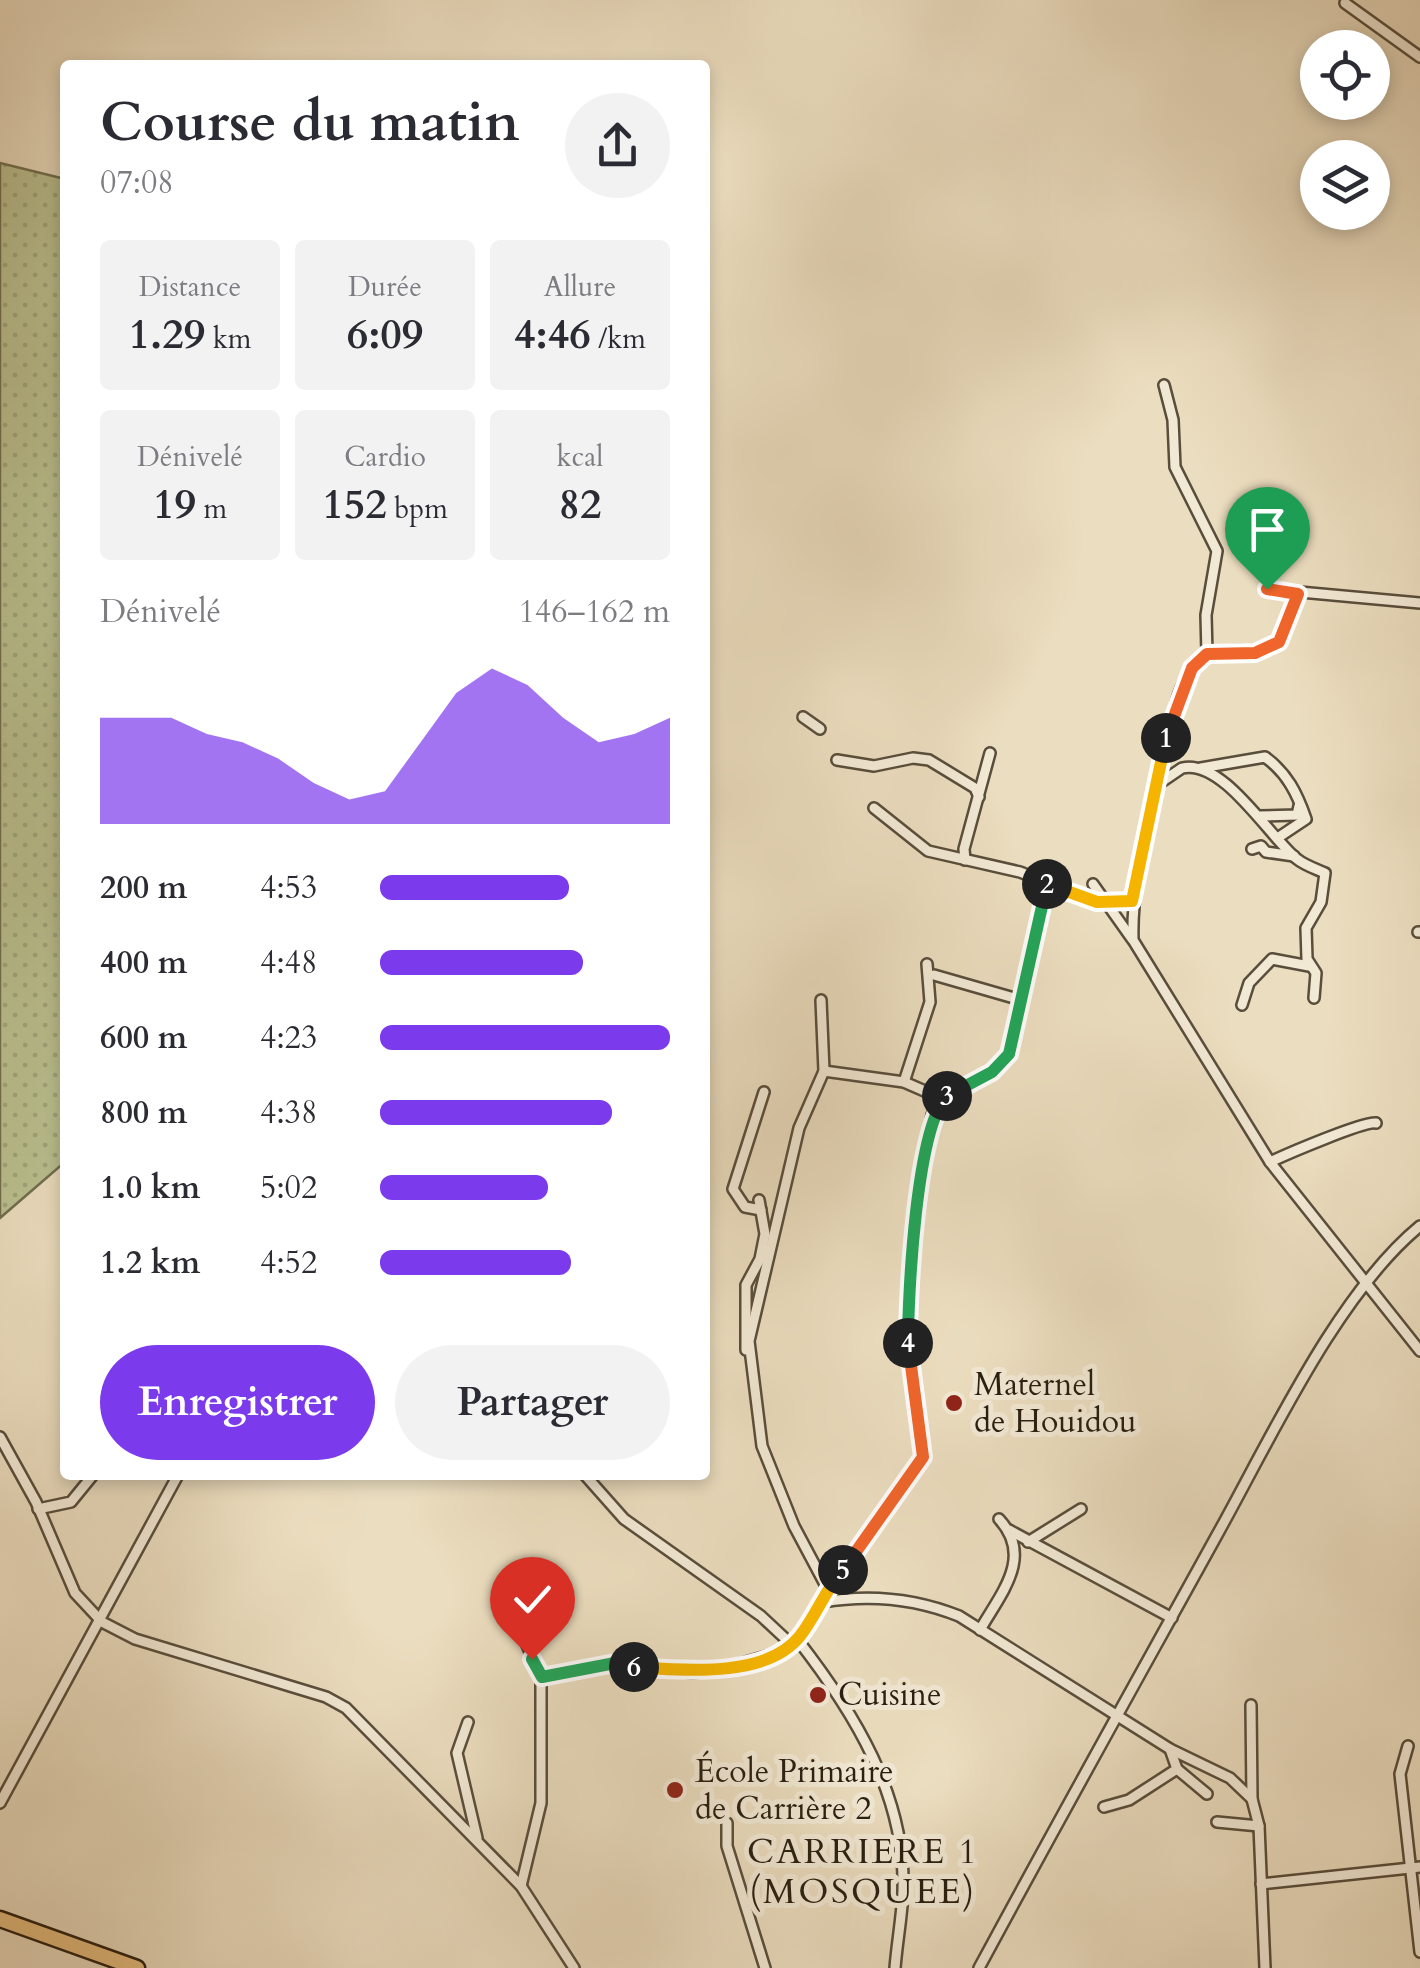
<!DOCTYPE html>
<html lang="fr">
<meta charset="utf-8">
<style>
:root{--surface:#fff;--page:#f2f2f3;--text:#2b2b33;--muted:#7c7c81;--accent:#7c3aed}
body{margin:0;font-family:Cardo,serif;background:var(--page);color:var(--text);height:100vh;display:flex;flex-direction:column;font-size:38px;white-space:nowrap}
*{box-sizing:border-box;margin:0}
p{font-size:32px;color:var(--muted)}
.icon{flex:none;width:55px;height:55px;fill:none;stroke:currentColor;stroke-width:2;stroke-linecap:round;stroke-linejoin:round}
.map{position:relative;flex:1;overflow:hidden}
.side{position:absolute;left:60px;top:60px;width:650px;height:1420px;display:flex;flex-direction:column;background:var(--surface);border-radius:10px;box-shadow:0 5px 15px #0003}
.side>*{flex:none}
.controls{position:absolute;left:1300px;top:30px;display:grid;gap:20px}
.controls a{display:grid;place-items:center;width:90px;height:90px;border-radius:50%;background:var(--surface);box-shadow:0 5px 15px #0003;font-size:50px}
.pin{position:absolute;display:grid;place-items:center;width:85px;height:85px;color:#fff;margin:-102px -42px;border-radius:50% 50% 50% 0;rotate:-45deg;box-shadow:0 0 10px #0007}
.pin .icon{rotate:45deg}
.km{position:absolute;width:50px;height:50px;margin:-25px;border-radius:50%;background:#222;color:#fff;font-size:28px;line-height:50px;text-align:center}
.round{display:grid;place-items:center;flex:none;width:105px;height:105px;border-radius:52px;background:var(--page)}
.overview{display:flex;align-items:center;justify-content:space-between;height:170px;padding:0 40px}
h1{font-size:55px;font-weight:800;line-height:75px}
.stats{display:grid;grid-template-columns:repeat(3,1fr);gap:15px;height:170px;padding:10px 40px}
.stats div{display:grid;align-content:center;border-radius:10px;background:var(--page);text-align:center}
.stats b{font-size:42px;font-weight:800}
.stats small{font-size:28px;font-weight:400}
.stats p{font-size:28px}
.chart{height:280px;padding:20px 40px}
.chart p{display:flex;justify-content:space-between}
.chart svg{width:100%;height:180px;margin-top:10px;fill:var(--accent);opacity:.7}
.cta{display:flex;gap:20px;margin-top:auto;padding:20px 40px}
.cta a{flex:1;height:115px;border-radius:60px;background:var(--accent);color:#fff;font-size:40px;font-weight:800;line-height:115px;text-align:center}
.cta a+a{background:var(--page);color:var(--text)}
ul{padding:0 40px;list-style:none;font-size:32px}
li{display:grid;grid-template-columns:160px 120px 1fr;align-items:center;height:75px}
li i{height:25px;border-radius:12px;background:var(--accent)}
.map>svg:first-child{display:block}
.grass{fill:url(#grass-dots);stroke:#716f50;stroke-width:2.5}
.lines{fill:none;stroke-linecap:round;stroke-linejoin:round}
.minor-casing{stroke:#594e3c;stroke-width:14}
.trunk-casing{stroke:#281e10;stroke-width:19}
.minor{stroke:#f2e9d5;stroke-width:9}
.trunk{stroke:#e6be80;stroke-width:14}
.split-1-casing{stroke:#fff;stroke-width:20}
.split-2-casing{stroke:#fff;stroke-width:20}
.split-3-casing{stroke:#fff;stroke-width:20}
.split-4-casing{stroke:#fff;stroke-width:20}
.split-5-casing{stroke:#fff;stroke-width:20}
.split-6-casing{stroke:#fff;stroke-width:20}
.split-7-casing{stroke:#fff;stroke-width:20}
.split-1{stroke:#f0652b;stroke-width:12}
.split-2{stroke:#f5b400;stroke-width:12}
.split-3{stroke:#22a559;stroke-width:12}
.split-4{stroke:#22a559;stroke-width:12}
.split-5{stroke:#f0652b;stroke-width:12}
.split-6{stroke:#f5b400;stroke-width:12}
.split-7{stroke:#22a559;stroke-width:12}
.poi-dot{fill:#8f2418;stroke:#f2e9d5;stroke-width:4}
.labels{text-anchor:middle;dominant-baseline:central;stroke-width:10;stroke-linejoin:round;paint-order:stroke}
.poi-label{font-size:32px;fill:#281e10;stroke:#f2e9d5;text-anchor:start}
.neighbourhood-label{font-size:35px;letter-spacing:2.5px;fill:#281e10;stroke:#f2e9d5}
</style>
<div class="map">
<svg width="1420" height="1968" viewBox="0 0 1420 1968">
<defs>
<pattern id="grass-dots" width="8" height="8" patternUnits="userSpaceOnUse" patternTransform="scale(2.5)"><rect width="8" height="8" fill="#bac090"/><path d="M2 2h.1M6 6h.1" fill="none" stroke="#a0a57b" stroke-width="1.8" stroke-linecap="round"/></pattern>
</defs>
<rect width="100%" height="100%" fill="#ebddbf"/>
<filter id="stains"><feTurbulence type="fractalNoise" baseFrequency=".002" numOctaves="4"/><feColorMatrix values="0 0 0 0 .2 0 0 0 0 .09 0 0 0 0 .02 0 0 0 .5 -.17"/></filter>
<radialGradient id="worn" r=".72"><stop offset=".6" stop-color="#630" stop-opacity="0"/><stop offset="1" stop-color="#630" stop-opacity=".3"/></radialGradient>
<path class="grass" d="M0,163L65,179V1162L0,1218Z"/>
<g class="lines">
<g class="minor-casing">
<g id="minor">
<path d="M1345,3L1420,57"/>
<path d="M1164,385L1173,420L1175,467L1217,551L1206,615L1207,654"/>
<path d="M1267,589L1420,603"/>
<path d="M1298,594L1284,632L1271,649C1252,654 1218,646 1203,658C1173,681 1171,731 1163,765C1151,824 1131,878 1133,940L1270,1162L1420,1351"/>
<path d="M803,717L820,729"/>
<path d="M837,760L874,766L913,758L929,760L975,788L979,797"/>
<path d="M1201,768L1265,757C1287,773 1297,793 1306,819L1279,837"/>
<path d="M1157,785L1182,768C1223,758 1270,838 1297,859C1304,865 1316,869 1325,873L1321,902L1306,928L1307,959L1316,973L1314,998"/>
<path d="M874,808L928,851L1020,872L1097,902L1132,901"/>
<path d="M1260,816L1297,815L1299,806"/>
<path d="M1252,849L1261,846L1266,852L1294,856"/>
<path d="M965,860L964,849L990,753"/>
<path d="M1093,884L1132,939"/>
<path d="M1418,932H1420"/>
<path d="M934,975L1021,1000"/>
<path d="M821,1000L824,1071L799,1128L749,1341L762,1446L794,1526L827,1588"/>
<path d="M1242,1005L1249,983L1272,959L1309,966"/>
<path d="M824,1071L904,1082L943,1099"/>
<path d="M904,1082L930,1002L927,964"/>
<path d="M1270,1162C1287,1154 1364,1121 1376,1123"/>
<path d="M761,1210L745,1207L733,1189L764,1092"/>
<path d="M746,1350V1285L760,1259L765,1234L759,1200"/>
<path d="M0,1437L36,1502L75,1593L102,1622L135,1639L326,1697L346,1708L521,1886L574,1968"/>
<path d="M585,1475L624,1519L761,1616L791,1644"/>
<path d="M38,1509L71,1502L93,1475"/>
<path d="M1009,1530L1172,1618"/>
<path d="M1028,1542L1081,1509"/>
<path d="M823,1602C870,1594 914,1598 959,1616L1170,1749L1230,1778L1252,1799"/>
<path d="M980,1630C1001,1593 1034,1557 999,1519"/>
<path d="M797,1639C854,1712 906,1796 903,1891C902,1917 897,1942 895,1968"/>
<path d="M541,1677L615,1663L692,1673L722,1669L774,1654L797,1639L827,1588L851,1562L923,1457L909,1364L908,1309L914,1225L932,1115L943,1099L993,1072L1009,1054L1045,883"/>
<path d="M1251,1705L1252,1799L1259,1826L1265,1968"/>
<path d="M468,1722L457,1753L477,1838"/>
<path d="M1408,1746L1400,1774L1420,1952"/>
<path d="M1177,1769L1207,1794"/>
<path d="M0,1803L178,1475"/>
<path d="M1104,1807L1129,1800L1177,1769L1170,1749"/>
<path d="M1217,1822L1259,1826"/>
<path d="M727,1823V1846L765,1968"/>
<path d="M1261,1884L1420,1867"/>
<path d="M521,1886L541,1803V1677L526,1643L533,1588"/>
<path d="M979,1968C1057,1823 1137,1680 1217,1535C1270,1440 1337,1294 1420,1226"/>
</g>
</g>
<g class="trunk-casing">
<path id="trunk" d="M0,1919L137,1968"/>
</g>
<use href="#minor" class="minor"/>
<use href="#trunk" class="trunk"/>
</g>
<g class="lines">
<g class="split-1-casing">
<path id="split-1" d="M1166,738L1192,668L1207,654L1255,653L1279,642L1298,594L1267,589"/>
</g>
<g class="split-2-casing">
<path id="split-2" d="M1047,884L1097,902L1132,901L1166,738"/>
</g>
<g class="split-3-casing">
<path id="split-3" d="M947,1096L992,1072L1009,1054L1047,884"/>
</g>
<g class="split-4-casing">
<path id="split-4" d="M908,1343C908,1296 916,1127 947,1096"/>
</g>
<g class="split-5-casing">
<path id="split-5" d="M843,1570L923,1457L908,1343"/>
</g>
<g class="split-6-casing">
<path id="split-6" d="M634,1667C682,1670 766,1679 800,1636C817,1614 825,1590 843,1570"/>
</g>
<g class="split-7-casing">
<path id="split-7" d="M532,1659L542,1677L615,1663L634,1667"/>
</g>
<use href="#split-1" class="split-1"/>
<use href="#split-2" class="split-2"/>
<use href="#split-3" class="split-3"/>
<use href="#split-4" class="split-4"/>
<use href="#split-5" class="split-5"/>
<use href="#split-6" class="split-6"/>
<use href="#split-7" class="split-7"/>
</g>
<g class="poi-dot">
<circle cx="954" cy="1403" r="10"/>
<circle cx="818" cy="1695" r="10"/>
<circle cx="675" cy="1790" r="10"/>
</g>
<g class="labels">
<g class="poi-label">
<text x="974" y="1385">Maternel<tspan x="974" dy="37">de Houidou</tspan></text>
<text x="838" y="1695">Cuisine</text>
<text x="695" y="1772">École Primaire<tspan x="695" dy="37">de Carrière 2</tspan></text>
</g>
<g class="neighbourhood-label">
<text x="863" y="1852">CARRIERE 1<tspan x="863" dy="40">(MOSQUEE)</tspan></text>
</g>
</g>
<rect width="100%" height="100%" filter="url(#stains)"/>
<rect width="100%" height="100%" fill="url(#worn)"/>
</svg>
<div class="controls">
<a><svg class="icon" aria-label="locate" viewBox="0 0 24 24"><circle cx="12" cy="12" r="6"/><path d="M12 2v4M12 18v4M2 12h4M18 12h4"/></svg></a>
<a><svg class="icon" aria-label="layers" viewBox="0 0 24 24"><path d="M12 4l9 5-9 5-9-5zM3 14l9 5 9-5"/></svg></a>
</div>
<div class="pin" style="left:1267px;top:589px;background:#1e9e55"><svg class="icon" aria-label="arrive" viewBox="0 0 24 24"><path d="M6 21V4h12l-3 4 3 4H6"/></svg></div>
<div class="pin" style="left:532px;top:1659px;background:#d93025"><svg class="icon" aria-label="check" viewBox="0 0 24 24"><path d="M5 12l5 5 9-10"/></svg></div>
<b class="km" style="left:1166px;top:738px">1</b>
<b class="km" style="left:1047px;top:884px">2</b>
<b class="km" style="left:947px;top:1096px">3</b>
<b class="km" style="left:908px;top:1343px">4</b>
<b class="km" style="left:843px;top:1570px">5</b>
<b class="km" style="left:634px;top:1667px">6</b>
<section class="side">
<div class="overview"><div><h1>Course du matin</h1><p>07:08</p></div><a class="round"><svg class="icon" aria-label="share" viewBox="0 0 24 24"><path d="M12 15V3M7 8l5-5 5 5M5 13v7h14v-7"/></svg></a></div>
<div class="stats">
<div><p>Distance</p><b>1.29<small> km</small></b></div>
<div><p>Durée</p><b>6:09</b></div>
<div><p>Allure</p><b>4:46<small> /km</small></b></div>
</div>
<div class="stats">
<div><p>Dénivelé</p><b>19<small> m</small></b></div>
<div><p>Cardio</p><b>152<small> bpm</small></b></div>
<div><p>kcal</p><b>82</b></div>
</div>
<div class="chart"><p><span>Dénivelé</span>146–162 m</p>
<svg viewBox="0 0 160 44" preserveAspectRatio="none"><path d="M0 44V18L10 18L20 18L30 22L40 24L50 28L60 34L70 38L80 36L90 24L100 12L110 6L120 10L130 18L140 24L150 22L160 18V44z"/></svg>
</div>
<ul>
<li><b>200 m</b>4:53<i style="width:65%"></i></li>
<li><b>400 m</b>4:48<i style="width:70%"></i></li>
<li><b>600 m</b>4:23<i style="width:100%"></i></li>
<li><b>800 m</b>4:38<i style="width:80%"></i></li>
<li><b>1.0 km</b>5:02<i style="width:58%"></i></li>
<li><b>1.2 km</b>4:52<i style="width:66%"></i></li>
</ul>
<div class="cta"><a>Enregistrer</a><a>Partager</a></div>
</section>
</div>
